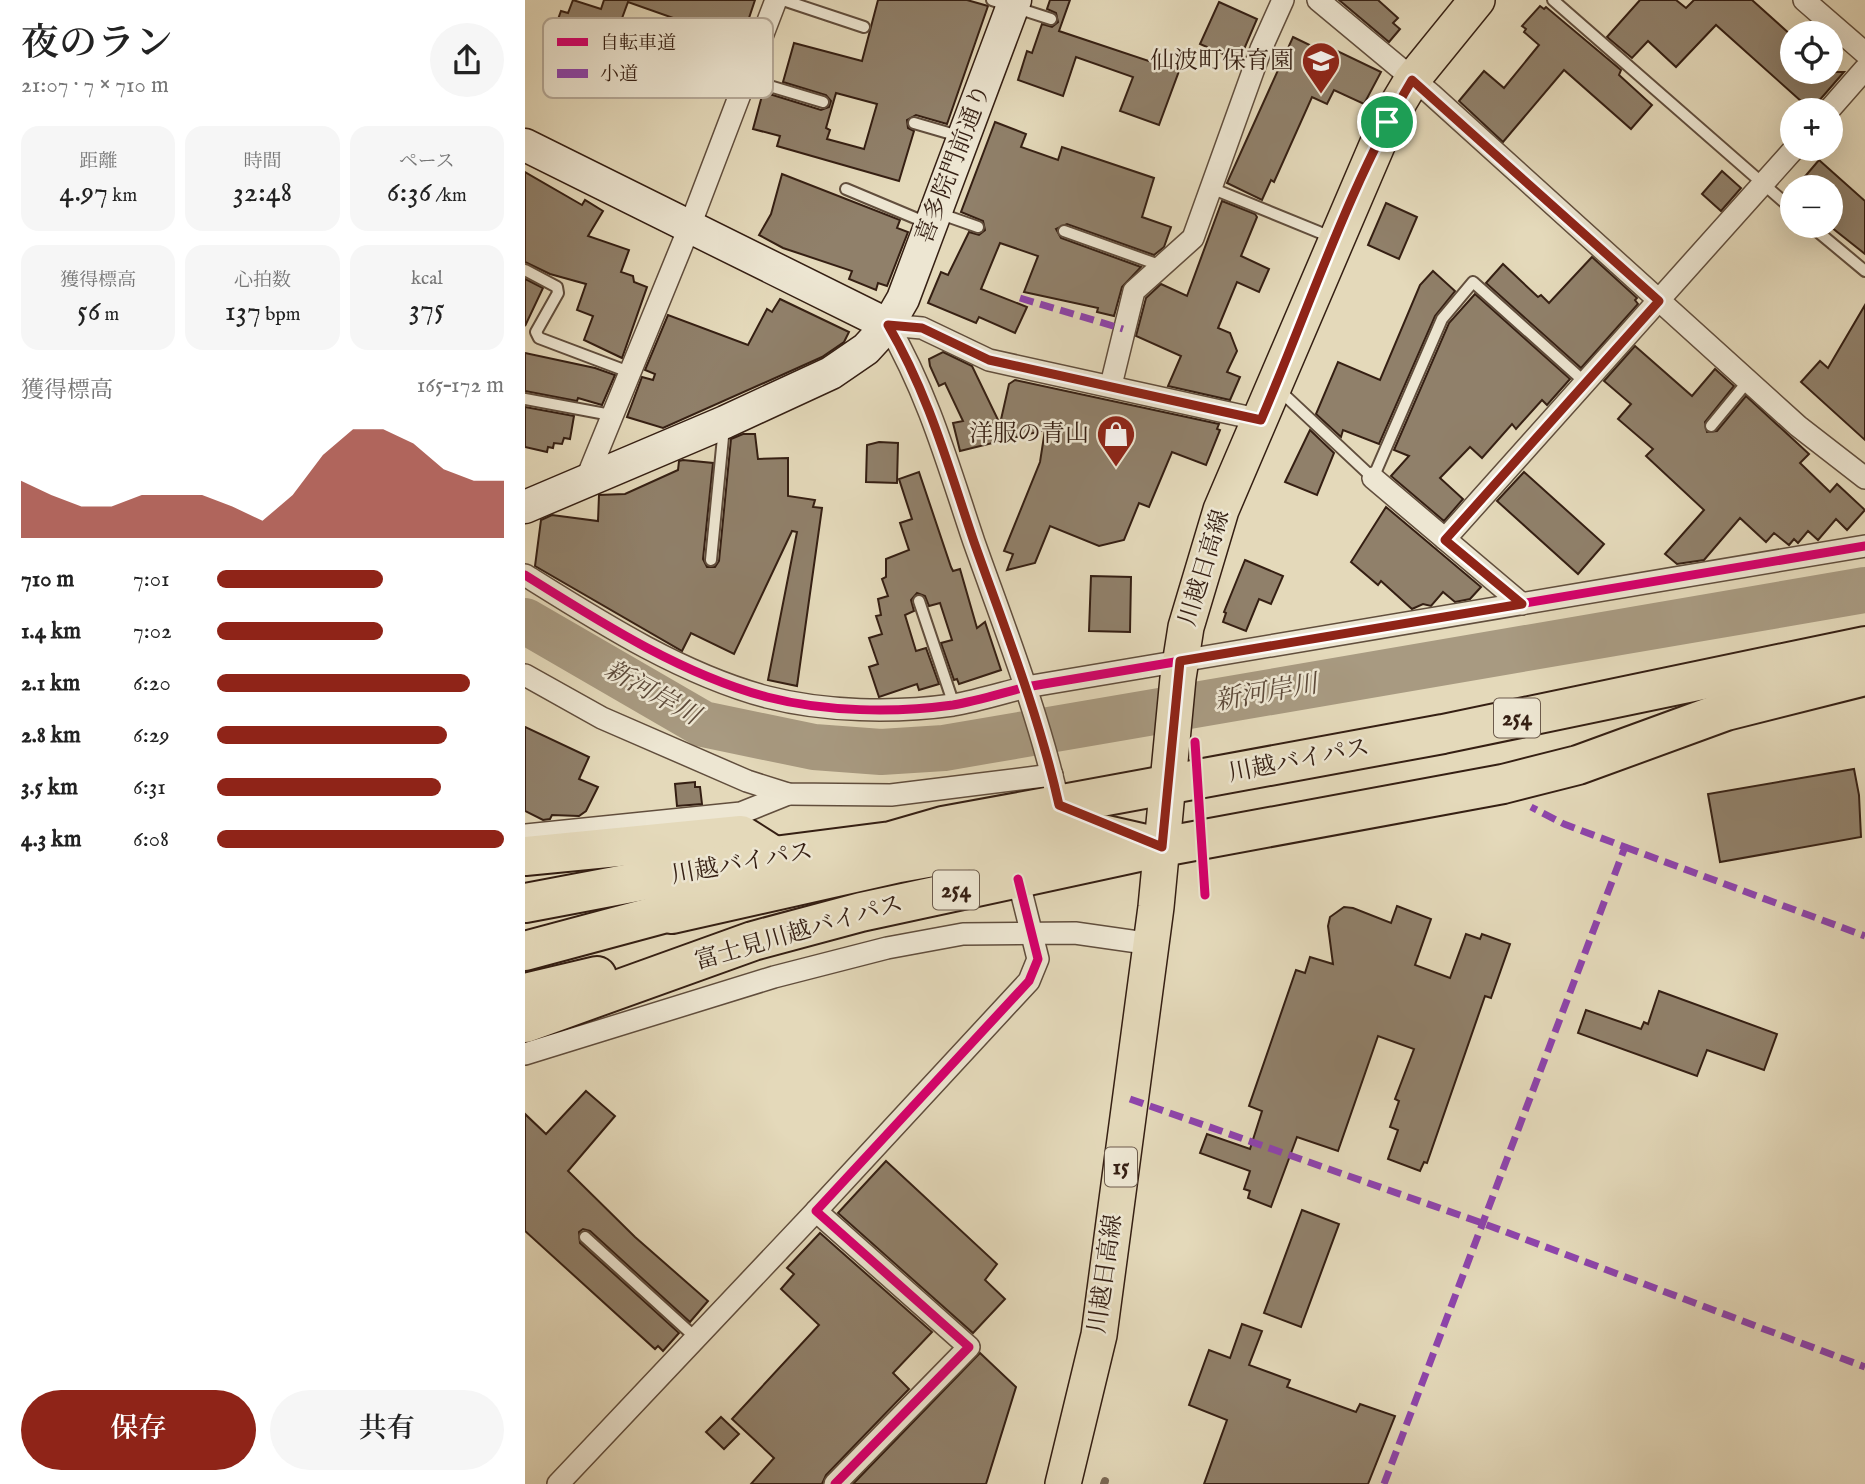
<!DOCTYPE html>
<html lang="ja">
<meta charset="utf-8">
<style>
:root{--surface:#fff;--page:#f6f6f6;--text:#222;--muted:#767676;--accent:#8f2418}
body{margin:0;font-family:"IM FELL English","Noto Serif JP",serif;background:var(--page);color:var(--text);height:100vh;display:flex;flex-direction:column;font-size:26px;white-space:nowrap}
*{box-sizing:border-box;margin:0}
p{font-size:23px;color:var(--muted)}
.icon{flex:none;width:38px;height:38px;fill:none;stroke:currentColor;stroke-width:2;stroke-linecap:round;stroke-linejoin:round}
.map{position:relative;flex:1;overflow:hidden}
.panel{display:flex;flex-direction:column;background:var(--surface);width:525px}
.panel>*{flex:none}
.controls{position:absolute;left:1255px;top:21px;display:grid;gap:14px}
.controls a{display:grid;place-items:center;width:63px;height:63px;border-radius:50%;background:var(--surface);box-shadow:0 7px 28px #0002;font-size:35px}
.pin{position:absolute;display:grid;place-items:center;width:60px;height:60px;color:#fff;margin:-30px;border:4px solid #fff;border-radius:50%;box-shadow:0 2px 7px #0007}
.round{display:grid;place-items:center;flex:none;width:74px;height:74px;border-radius:37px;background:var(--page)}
.head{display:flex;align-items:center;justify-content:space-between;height:119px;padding:0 21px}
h1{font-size:38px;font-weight:600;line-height:52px}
.figures{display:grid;grid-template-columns:repeat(3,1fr);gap:10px;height:119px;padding:7px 21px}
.figures div{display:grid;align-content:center;border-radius:18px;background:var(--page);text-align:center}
.figures b{font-size:30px;font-weight:600}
.figures small{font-size:19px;font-weight:400}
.figures p{font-size:19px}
.chart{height:196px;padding:14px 21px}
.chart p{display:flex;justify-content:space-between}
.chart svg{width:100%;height:126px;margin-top:7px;fill:var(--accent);opacity:.7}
.primary-button{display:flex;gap:14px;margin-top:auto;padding:14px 21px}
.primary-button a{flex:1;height:80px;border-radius:42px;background:var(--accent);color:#fff;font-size:28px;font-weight:600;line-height:80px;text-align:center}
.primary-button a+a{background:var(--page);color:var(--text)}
ul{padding:0 21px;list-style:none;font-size:23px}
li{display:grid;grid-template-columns:112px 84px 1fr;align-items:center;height:52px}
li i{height:18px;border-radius:9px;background:var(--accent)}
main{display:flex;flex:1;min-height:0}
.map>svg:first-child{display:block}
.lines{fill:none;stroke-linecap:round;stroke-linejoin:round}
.stream{stroke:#7a6955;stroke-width:8}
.river{stroke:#a89a81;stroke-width:46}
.building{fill:#90806a;stroke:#351f13;stroke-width:2;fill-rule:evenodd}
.lane-casing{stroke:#614e3d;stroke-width:14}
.street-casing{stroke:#614e3d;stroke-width:24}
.secondary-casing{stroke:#351f13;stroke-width:35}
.primary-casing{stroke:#351f13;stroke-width:38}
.highway-casing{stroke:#351f13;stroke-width:42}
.lane{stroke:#ede6d2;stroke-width:10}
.street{stroke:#ede6d2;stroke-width:21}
.secondary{stroke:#ede6d2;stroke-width:32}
.primary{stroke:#e4d9ba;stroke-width:35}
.highway{stroke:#e4d9ba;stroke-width:38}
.quiet{stroke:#8e44ad;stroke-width:7;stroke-dasharray:14 7;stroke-linecap:butt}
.cycleway-casing{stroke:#ede6d2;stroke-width:13}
.cycleway{stroke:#d6006c;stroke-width:9}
.route-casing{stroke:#fff;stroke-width:14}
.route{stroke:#8f2418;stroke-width:9}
.labels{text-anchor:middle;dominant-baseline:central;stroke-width:5;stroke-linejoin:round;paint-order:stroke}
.shield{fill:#ede6d2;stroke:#6c5b4c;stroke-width:2}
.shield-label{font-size:23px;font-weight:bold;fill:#351f13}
.poi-label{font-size:24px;fill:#351f13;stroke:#ede6d2;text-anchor:end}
.street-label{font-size:24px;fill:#351f13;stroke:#ede6d2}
.water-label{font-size:26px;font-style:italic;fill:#5d4a3a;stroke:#ede6d2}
.key{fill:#ede6d2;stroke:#b6aa99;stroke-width:2}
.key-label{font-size:19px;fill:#351f13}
</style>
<main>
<section class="panel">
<div class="head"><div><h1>夜のラン</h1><p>21:07 · 7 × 710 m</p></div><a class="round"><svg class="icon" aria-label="share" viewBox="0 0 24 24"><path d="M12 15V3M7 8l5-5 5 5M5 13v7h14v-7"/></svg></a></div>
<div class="figures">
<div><p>距離</p><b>4.97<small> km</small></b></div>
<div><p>時間</p><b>32:48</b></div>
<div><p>ペース</p><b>6:36<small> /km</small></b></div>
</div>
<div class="figures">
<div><p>獲得標高</p><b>56<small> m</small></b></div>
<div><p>心拍数</p><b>137<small> bpm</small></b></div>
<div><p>kcal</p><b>375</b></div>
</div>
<div class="chart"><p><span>獲得標高</span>165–172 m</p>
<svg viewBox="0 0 160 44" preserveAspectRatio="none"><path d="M0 44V24L10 29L20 33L30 33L40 29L50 29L60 29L70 33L80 38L90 29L100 15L110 6L120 6L130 11L140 20L150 24L160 24V44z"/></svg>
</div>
<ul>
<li><b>710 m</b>7:01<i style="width:58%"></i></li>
<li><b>1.4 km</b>7:02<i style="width:58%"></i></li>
<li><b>2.1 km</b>6:20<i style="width:88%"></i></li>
<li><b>2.8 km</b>6:29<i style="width:80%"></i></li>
<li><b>3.5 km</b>6:31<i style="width:78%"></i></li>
<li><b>4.3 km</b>6:08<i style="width:100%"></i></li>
</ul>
<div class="primary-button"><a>保存</a><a>共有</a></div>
</section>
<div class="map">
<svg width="1340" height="1484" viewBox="0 0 1340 1484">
<rect width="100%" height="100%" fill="#e4d9ba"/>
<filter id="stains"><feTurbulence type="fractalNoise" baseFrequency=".00286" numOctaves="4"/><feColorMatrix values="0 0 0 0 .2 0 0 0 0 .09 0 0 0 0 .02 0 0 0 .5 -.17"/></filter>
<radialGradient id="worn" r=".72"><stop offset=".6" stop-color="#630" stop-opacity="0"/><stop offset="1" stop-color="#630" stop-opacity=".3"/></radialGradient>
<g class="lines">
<path class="stream" d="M579,1484L580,1481"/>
<path class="river" d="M0,621L178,724L289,747L356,752L419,748L1340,590"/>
</g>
<g class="building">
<path d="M48,0L76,9L79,0H230L216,42L103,2L89,40L138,59L126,90L80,69L81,65L24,44L36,11L43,13Z"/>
<path d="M353,0H442L463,6L422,124L391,115L382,120L383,128L389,131L374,181L252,146L255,136L228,129L238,92L296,110L304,107L306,101L301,95L258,82L269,43L337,61ZM311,93L352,104L339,149L302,139L305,130L301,128Z"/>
<path d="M525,0H545L534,31L654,71L634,125L595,111L608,77L551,57L538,96L493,80L502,51L507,53L517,24L527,27L533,22L531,13L522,9Z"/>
<path d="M814,0H853L873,18L868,23L875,29L864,42Z"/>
<path d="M1115,0H1151L1161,8L1169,0H1227L1267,36V72H1319L1286,110L1191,25L1151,67L1123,41L1107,58L1082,37Z"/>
<path d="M694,2L732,19L714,61L675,44Z"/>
<path d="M1015,6L1019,9L1021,7L1096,70L1094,75L1127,105L1106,129L1039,70L978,142L934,101L959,71L979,88L1014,45L999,32L1001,29L997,26Z"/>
<path d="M768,37L799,52L802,46L856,72L839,104L809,90L802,104L787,97L749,182L746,180L737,200L702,183Z"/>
<path d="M470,122L501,134L496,147L533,160L537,147L629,178L617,217L646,227L639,247L629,255L542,224L531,229L536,238L616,267L597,287L589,316L572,312L573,308L499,292L513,256L475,243L456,289L502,307L490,333L454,317L451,323L403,303L416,272L423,275L444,232L454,235L460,230L458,221L436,212Z"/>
<path d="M1294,160L1340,201V254L1306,227V187H1271Z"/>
<path d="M1197,171L1216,188L1196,211L1177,194Z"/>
<path d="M0,172L57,205L60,200L78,211L63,236L104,250L96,272L108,276L109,282L122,287L97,358L59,340L68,316L52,310L61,284L25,274L0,262Z"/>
<path d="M257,174L375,220L372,228L383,232L362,286L353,283L351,290L324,279L327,271L258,248L234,235L246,214Z"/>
<path d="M697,201L730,214L732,217L716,256L744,269L734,292L712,282L693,328L705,333L712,351L702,372L715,377L705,400L643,386L656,356L611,336L621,298L636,284L662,296Z"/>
<path d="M861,203L892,217L874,259L843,245Z"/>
<path d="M1067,257L1112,298L1110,300L1113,304L1056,368L961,283L978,264L1013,297L1016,295L1024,303Z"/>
<path d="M908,271L930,291L910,316L854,444L818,430L816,437L791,414L813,362L855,380L895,285Z"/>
<path d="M0,279L18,288L0,326Z"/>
<path d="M950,294L1045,379L1022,405L1017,400L991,429L987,424L957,458L945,447L915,478L938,499L919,521L866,476L884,456L869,450L924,323Z"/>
<path d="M255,299L324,332L319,342L297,357L138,428L102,417L117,377L128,380L130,374L120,370L143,315L223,345L242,309L247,312Z"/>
<path d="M1340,305V440L1276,382L1295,361L1303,368Z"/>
<path d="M1110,346L1167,396L1190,369L1209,386L1180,422L1182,432L1192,431L1221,396L1284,454L1275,463L1305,492L1312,484L1340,510L1322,530L1311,519L1293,540L1283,531L1273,543L1269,539L1264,545L1249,533L1241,542L1215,518L1179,560L1152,564L1140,554L1179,510L1121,456L1128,449L1093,419L1106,404L1079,381Z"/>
<path d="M418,352L447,366L475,424L484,384L490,380L694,424L692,429L695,430L681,465L647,452L624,507L614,503L599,540L574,546L525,526L510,563L482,570L488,554L479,551L515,462L520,430L435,451L428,423L438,421L420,383L414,386L405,366L404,359Z"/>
<path d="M0,353L70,368L90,375L77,405L53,398L52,401L0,391Z"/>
<path d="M0,407L49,416L45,439L39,438L37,444L29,443L28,448L23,447L22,452L0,447Z"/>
<path d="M785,430L809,453L792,495L760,482Z"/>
<path d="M218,434H230L233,459L263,458V496L290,500L288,507L297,508L272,686L243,680L272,532L267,531L209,654L166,633L157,651L10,566L16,520L27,515L73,521L74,495L100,494L153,470L154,461L158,460L188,463L178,559L182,567H190L194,561L206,439Z"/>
<path d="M354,442L373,443L372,483L341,482L342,445Z"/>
<path d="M394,472L426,567L428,571L435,569L452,628L460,622L476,670L434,684L432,679L429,680L416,643L427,640L415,603L404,606L400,596L392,593L386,600L389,611L380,615L391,651L401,648L414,684L394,690L392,684L354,697L344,667L353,664L344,638L357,634L351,616L356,615L353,599L363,596L357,579L361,577V559L384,550L375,523L387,519L374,479Z"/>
<path d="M999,472L1079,544L1053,574L972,501Z"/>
<path d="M861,507L956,587L945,599L930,602L918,592L906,606L898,604L887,609L856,581L853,585L826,562Z"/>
<path d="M720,560L758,576L746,604L734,599L721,631L698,622L701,613L699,612Z"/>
<path d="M566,576L606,577L605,632L564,631Z"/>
<path d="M0,727L64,757L54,779L73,787L61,811L54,816L27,815L25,819L18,820L0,811Z"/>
<path d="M1329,769L1334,795L1336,837L1195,862L1183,794Z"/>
<path d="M170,782V787H175L177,804L152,806L150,784Z"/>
<path d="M872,906L906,919L890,965L925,978L941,934L955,939L957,934L985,944L966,998L960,996L902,1163L899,1162L895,1171L863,1159L873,1130L865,1127L874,1101L870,1099L889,1049L853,1036L813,1151L772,1137L746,1207L723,1198L725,1191L719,1189L725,1171L675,1153L682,1134L725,1149L737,1111L724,1106L771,970L780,973L785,957L808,964L803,926L805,917L819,907L828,908L866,923Z"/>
<path d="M1134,991L1252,1034L1239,1070L1182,1050L1172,1076L1053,1033L1061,1010L1116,1029L1119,1022L1123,1024Z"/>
<path d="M61,1091L90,1116L43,1171L110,1237L183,1301L165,1322L65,1231L58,1229L54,1232L55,1243L154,1333L138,1351L133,1346L130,1349L0,1231V1114L21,1134Z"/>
<path d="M361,1161L472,1264L460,1280L480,1299L448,1333L313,1213Z"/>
<path d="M777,1210L814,1224L776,1327L739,1313Z"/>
<path d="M295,1233L407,1332L368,1373L384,1389L301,1475L297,1484H226L249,1458L207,1419L294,1325L256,1289L269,1274L262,1268Z"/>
<path d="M717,1324L737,1331L724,1365L765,1380L762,1387L831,1412L835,1404L870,1416L843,1484H679L702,1420L664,1405L684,1350L705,1358Z"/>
<path d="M455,1353L491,1387L461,1484H328Z"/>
<path d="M196,1417L214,1434L199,1449L181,1432Z"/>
</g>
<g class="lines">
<g class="lane-casing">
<g id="lane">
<path d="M258,0L339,27"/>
<path d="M467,0L526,19"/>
<path d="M1028,0L1267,209"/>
<path d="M221,79L298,102"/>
<path d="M389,123L437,137"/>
<path d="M686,188L806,237"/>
<path d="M321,189L402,223"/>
<path d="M413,213L453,227"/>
<path d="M1286,226L1340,271"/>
<path d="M539,231L637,266"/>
<path d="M0,270L32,287L33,293L11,332L14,338L104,372"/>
<path d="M753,389L848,478L917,319L948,282L1062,384"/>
<path d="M0,399L86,415"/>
<path d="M1186,426L1223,381"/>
<path d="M186,560L199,427"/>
<path d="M394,601L429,705"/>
<path d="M60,1237L171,1338"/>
</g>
</g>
<g class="street-casing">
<g id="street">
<path d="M793,0L906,94L1273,426L1340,478"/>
<path d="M1279,0L1340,53"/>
<path d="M1304,110L1340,69"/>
<path d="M363,325C404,396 423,465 449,542C480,629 514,715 534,805L542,808"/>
<path d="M363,325L397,328L464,360L736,420"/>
<path d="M586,385L609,291L668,238L736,49L758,0"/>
<path d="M848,478L997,604"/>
<path d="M61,480L164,228L251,0"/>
<path d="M920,539L1269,149"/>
<path d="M0,575C75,622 156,674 242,697C300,712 370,713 428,705C452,701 477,693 501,687L1340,546"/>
<path d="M0,675L77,718L222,781L263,794L366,795L527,775"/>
<path d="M0,835L216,813L263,794"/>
<path d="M0,1054L249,977L362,948L438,934L550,933L627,944"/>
<path d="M33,1484L291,1211"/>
<path d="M310,1484L444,1347L291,1211L504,981L513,959L493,879"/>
</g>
</g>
<g class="secondary-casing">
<g id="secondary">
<path d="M0,145L363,325"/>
<path d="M0,507L200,422L306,373L341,349L363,325L378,299L490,0"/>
</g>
</g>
<g class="primary-casing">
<path id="primary" d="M538,1484L574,1335L631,907L653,678L661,627L696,510L862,122L887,80L952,0"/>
</g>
<g class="highway-casing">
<g id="highway">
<path d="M0,856L216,835L249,856"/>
<path d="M0,903L249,856L366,841L418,826L918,734L1340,646"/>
<path d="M147,914L374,863L525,836L577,834L625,845"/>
<path d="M0,951L171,905"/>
<path d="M0,993L72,976"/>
<path d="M0,1023L228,941L336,912L637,847L978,784L1053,765L1201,711L1340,676"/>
</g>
</g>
<use href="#lane" class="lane"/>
<use href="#street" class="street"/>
<use href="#secondary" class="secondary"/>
<use href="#primary" class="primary"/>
<use href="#highway" class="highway"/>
<g class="quiet">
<path d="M495,298L598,329"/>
<path d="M1100,847L1340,936"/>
<path d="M605,1099L957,1223L1340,1367"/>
<path d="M859,1484L1100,847L1039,824L1006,807"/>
</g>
<g class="cycleway-casing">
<g id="cycleway">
<path d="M0,575C75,622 156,674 242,697C300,712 370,713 428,705C452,701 477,693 501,687L1340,546"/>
<path d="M670,742L680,895"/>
<path d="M310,1484L444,1347L291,1211L504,981L513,959L493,879"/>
</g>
</g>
<use href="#cycleway" class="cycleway"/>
</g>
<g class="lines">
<g class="route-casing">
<path id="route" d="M887,80L1134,301L920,540L997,604L655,661L637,847L534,805C514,715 480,629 449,542C423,466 404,395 363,325L397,328L464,360L736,420C785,306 823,187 887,80Z"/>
</g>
<use href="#route" class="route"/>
</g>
<defs>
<g id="school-pin" transform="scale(2.0125)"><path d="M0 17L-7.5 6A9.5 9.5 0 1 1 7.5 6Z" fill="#8f2418" stroke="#ede6d2"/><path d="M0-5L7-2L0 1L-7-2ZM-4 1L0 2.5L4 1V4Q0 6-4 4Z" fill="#fff"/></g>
<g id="shop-pin" transform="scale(2.0125)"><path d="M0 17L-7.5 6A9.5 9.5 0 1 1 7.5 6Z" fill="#8f2418" stroke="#ede6d2"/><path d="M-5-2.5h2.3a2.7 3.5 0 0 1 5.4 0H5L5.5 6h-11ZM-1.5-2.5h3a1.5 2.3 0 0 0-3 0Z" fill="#fff"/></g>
</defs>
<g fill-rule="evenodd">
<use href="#school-pin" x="796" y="61"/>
<use href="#shop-pin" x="591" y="434"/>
</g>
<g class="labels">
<g class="shield">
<rect x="969" y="698.5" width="46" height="39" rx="5"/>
<rect x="408" y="870.5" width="46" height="39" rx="5"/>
<rect x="580" y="1147.5" width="32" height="39" rx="5"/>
</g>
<g class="shield-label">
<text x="992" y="718">254</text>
<text x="431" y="890">254</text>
<text x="596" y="1167">15</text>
</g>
<g class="poi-label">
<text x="769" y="61">仙波町保育園</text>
<text x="564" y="434">洋服の青山</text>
</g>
<g class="street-label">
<text transform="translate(429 164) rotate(-69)">喜多院門前通り</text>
<text transform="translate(680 568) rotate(-73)">川越日高線</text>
<text transform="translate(774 761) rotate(-11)">川越バイパス</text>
<text transform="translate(217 864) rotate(-10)">川越バイパス</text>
<text transform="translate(274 933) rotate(-16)">富士見川越バイパス</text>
<text transform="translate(581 1274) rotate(-82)">川越日高線</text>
</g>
<g class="water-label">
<text transform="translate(127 693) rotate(29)">新河岸川</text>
<text transform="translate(741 693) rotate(-10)">新河岸川</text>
</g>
</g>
<rect x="18" y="18" width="230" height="80" rx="10" class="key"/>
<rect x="32" y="38" width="31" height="8" fill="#d6006c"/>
<rect x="32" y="69" width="31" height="9" fill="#8e44ad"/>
<g class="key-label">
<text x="75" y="49">自転車道</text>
<text x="75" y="80">小道</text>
</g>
<rect width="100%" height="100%" filter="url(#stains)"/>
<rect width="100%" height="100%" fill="url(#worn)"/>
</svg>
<div class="controls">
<a><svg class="icon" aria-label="locate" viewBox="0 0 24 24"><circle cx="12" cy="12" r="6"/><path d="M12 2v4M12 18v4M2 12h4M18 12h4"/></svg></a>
<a>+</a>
<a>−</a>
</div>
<div class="pin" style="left:862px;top:122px;background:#1e9e55"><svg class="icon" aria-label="arrive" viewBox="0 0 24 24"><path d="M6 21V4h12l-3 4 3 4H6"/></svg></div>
</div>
</main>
